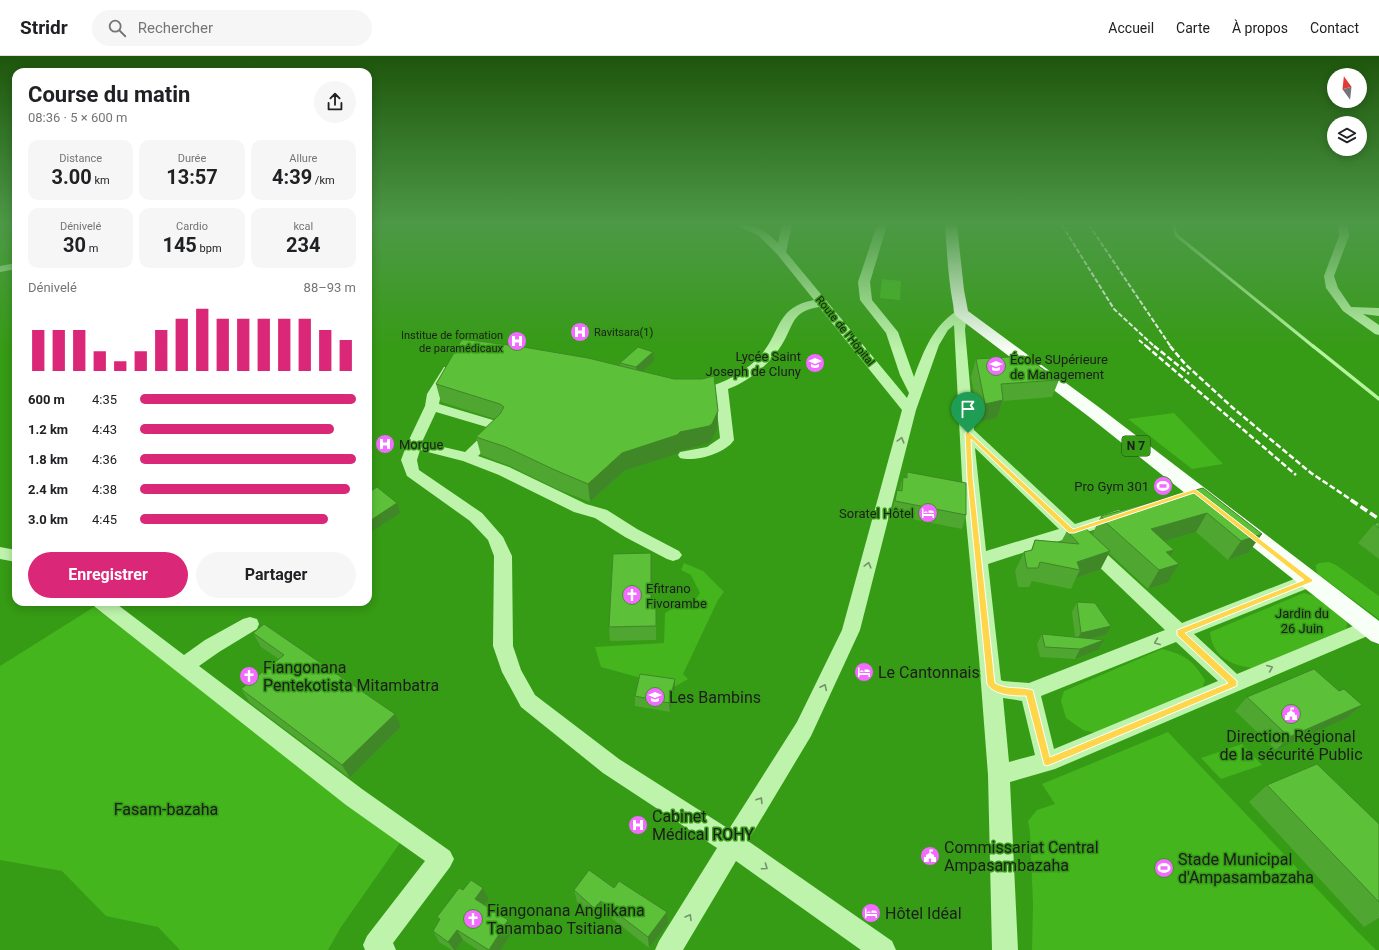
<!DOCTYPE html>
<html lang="fr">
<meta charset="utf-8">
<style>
:root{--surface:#fff;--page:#f6f6f6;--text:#202124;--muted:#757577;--line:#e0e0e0;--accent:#db2777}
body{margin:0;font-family:Roboto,sans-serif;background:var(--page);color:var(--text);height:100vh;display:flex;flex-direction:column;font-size:15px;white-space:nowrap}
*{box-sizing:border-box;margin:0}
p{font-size:13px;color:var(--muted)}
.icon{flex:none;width:22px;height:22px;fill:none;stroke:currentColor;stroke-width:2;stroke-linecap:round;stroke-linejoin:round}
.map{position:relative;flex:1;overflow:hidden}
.drawer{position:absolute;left:12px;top:12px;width:360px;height:538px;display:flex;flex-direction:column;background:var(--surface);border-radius:12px;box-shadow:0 2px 10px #0003}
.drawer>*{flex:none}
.needle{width:26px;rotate:345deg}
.fabs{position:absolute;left:1327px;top:12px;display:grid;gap:8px}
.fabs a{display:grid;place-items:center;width:40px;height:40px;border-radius:50%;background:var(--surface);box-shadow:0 2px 10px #0003;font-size:20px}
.pin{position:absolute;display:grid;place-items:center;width:34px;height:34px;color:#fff;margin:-41px -17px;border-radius:50% 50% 50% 0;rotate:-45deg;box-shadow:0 0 4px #0007}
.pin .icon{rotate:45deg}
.round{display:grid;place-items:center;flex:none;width:42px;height:42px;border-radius:21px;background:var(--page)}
.head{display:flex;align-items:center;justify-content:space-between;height:68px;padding:0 16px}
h1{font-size:22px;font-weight:700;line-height:30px}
.stats{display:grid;grid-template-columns:repeat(3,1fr);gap:6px;height:68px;padding:4px 16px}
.stats div{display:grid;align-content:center;border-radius:10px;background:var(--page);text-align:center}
.stats b{font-size:20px;font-weight:700}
.stats small{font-size:11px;font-weight:400}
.stats p{font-size:11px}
.chart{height:112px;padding:8px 16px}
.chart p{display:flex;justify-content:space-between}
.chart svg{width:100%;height:72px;margin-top:4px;stroke:var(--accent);stroke-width:6}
.action{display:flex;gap:8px;margin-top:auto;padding:8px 16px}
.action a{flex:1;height:46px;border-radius:24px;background:var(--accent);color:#fff;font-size:16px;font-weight:700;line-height:46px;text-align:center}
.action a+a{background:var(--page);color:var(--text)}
ul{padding:0 16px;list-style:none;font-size:13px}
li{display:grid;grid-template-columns:64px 48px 1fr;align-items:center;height:30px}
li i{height:10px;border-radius:5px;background:var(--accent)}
header{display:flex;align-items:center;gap:24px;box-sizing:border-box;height:56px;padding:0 20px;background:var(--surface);border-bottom:1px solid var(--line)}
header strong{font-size:19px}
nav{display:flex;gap:22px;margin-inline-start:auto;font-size:14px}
.search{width:280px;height:36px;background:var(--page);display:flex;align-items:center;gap:10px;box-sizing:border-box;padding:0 14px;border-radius:22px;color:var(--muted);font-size:15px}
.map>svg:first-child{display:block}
.green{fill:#44b51d}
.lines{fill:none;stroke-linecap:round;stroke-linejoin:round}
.stream-far1{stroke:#b5f59d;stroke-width:3}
.stream{stroke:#b5f59d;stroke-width:3.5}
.minor{fill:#bdf3ab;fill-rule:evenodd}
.major{fill:#f8fff6;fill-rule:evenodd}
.rail-far2{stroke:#fff;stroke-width:2;stroke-dasharray:5 2;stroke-linecap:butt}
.rail-far1{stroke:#fff;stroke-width:2.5;stroke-dasharray:6 2.5;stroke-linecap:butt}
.rail{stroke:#fff;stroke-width:3.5;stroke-dasharray:8 3.5;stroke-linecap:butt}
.wall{fill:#4fa631}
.shaded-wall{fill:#408728}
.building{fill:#5cc139;stroke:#408728}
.oneway{stroke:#75936b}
.route{fill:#ffd54a;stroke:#fff;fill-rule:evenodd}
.labels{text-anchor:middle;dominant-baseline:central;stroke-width:3;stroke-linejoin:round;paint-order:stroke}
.far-street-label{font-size:11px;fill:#1d1d1d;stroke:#369b15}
.far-poi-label{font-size:11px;fill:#1d1d1d;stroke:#369b15;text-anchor:start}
.shield{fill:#369b15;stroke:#24431b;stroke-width:1}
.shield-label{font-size:12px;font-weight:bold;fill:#1d1d1d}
.poi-label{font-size:13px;fill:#1d1d1d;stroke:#369b15;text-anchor:end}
.park-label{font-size:13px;fill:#1b1d1b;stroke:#369b15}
.near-poi-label{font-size:16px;fill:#1d1d1d;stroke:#369b15;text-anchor:start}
.near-park-label{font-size:16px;fill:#1b1d1b;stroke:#369b15}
</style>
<header>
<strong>Stridr</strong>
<div class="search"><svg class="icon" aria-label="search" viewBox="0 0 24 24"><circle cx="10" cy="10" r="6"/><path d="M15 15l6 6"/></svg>Rechercher</div>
<nav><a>Accueil</a><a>Carte</a><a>À propos</a><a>Contact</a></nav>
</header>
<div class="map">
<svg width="1379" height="894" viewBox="0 0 1379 894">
<rect width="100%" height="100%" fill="#369b15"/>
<g class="green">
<path d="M882,223L901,225L900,244L880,242Z"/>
<path d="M1174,357L1223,408L1192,413L1128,363Z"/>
<path d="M1329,506L1336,509L1379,540V563L1318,518L1316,513V509L1319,507Z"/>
<path d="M684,507L703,515L724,536L718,544L683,618L688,623L676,630L663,628L601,611L595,591L664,587L665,557L675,551H690L700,537L691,519L681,514Z"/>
<path d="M1304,537L1321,542L1348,564L1346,573L1252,612C1230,609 1212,600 1210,576Z"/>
<path d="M94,551L402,784L341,871L328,894H180L158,871L106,860L62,815L0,804V610Z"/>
<path d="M1162,593C1186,599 1192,604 1205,624L1202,634L1100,678L1083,674L1066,662L1061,645L1064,635Z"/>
<path d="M1168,676L1355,873L1376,894H1032L1033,848L1030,776L1028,765L1037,754L1055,748L1042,728Z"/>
<path d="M1242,688L1262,709L1221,723L1201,702Z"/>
</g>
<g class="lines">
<path class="stream-far1" d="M1174,169L1176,179L1314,291"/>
<path class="stream" d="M1313,290L1379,343"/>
<g class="minor">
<path d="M738,169C758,169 764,174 778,187L782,169H792L786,196L907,342L909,337L900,319L886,277L860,244L858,226L877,169H887L870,226L872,244L898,276L914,321C923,297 931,275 951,259C956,255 959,253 965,255L967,257L965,274L974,374L1075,468L1119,454L1125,456L1127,460L1125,464L1084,477L1182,567L1304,519L1310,517L1316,519L1319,524L1316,529L1194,578L1237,618L1363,566L1370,563L1377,566L1379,570L1377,576L1055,713L1010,726L1018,894H992L988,719L979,602L962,422L954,269L948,274L939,289L916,354L860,574L811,680L748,785L892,885L896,894H861L736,805L683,894H655L659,885L717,792L603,717L521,651L502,616L493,590L494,500L488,484L470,465L407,420L401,404L407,388L425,350L427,338L444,311H454L456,314L441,338L439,348L503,367L505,370L503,375L478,400L509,411L586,448L607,454L637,473L679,495L682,499L679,503L673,505L667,503L625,481L595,462L574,456L499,419L463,405L420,394L417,404L419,414L482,457L503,481L512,500L513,590L521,614L535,639L619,703L729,773L797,666L842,574L902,354L819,251C789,255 794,273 779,293C766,311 749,325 728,333L734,384C725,398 695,406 680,402L678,399L680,396L707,391L720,382L715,337L705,339H689L687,336L689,333C695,332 701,332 707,331C724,327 742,317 755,305C782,281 773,251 814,244L777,198L758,179L740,171ZM436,356L490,372L465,396L422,386ZM975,392L1059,473L986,495ZM1069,482L1165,574L1029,627L1003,625L1001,624L988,508ZM1176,586L1218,625L1054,693L1041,640ZM1003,642L1022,645L1035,699L1009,706Z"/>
<path d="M1338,169H1348L1349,180L1334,220L1338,232L1351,251L1379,252V260L1363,258L1379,269V279L1375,278L1343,255L1326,232L1324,220L1339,180Z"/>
<path d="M16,207V213L0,216V210Z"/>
<path d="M0,491L16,494V506L0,503Z"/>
<path d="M92,546H114L184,599L205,584L243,563L250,561L257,563L259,568L257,573L219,596L199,610L362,733L450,795L454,803L450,811L393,887L396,894H365L363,889L367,880L425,805L346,749L95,551Z"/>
</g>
<path class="major" d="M945,169H957L964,234L968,255L1100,352L1379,565V588L1371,585L1088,360L956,260C953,256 954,253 953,248C948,222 947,196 945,169Z"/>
<g class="rail-far2">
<path d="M1062,169L1114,253L1155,291"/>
<path d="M1089,169L1171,291"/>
<path d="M1139,284L1147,291"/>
</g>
<g class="rail-far1">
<path d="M1146,290L1296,419"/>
<path d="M1154,290L1189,318"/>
<path d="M1170,290L1185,308L1233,352L1311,417L1353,445"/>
</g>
<path class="rail" d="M1351,444L1379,463"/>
</g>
<g class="wall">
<path d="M976,303L1059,324L1052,341L1003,345L997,362L979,366L971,321Z"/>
<path d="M654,305L642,315L717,373L711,386L708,388L680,395L677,398L624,415L590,446L557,433L510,410L481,399L476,381L495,363L441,346L436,328L620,310V307Z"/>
<path d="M907,416L966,459L962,473L891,459L897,434H899L903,421H906Z"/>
<path d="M1203,432L1262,478L1248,497L1228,504L1196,476L1164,485L1174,494L1170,499L1167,527L1148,533L1109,497L1100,514L1076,522L1071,533L1032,525L1029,531H1018L1015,515L1024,496L1031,494L1035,484L1061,486L1067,475L1092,479L1101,460Z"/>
<path d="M1379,465V503L1358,487L1374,468L1377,467Z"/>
<path d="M652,511V552H656V584L610,585L609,571Z"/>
<path d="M1077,546L1106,579L1090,583L1104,584L1098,594L1075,603L1040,601L1037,588L1042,578L1075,581L1072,556Z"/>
<path d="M253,577L401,671L350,722L250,647L241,633L279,603L261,591Z"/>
<path d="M675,623V633L670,656L635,650V640Z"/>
<path d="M1339,635L1362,649L1347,662L1276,694L1235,655L1247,641Z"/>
<path d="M1267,729L1379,768V863L1364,871L1249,746Z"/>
<path d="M483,832L489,843L484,849L508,864L513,875L501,894H478L463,884L456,894H452L439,886L433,875L440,865L437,861L463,834Z"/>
<path d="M614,832L668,868L649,892L604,856L597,863L577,846L574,834Z"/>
</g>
<g class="shaded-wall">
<path d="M653,296L654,305L637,320L636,311Z"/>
<path d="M1003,344L997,362L979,366L985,348Z"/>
<path d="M718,355L717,373L711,386L708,388L680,395L677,398L624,415L590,446L588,428L622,397L680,376Z"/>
<path d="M397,447L400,457L368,478V466Z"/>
<path d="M1207,457L1196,476L1140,492L1151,473Z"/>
<path d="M1262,478L1248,497L1228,504L1241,485Z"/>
<path d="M1174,494L1162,512L1166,496Z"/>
<path d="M1110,495L1100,514L1076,522L1080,514L1077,506Z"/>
<path d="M651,497L652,511V567L651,553Z"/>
<path d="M1179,508L1167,527L1148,533L1159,514Z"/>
<path d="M1111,570L1106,579L1075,586L1081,577Z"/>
<path d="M1104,584L1098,594L1075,603L1080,593Z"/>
<path d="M675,623V633L670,656L669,647Z"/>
<path d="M1362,649L1347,662L1276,694L1289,681Z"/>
<path d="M395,658L401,671L350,722L342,709Z"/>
<path d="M483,832L489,843L480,854L475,843Z"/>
<path d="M601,845L604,856L597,863L594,852Z"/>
<path d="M667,856L668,868L649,892L648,881Z"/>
<path d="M1379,862V863L1364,871Z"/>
<path d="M508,864L513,875L501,894H489Z"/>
<path d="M457,874L463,884L456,894H454L448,886Z"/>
</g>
<g class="building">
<path d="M462,283L523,291L588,302L674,323H702L714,320L718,355L712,368L709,370L680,376L677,379L622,397L588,428L555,414L506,391L476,381L500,358L504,351L500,348L436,328Z"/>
<path d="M638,291L653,296L636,311L620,307Z"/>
<path d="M1024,300L1059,324L1001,328L1003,344L985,348L976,303Z"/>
<path d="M907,416L966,427V459L895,445L897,434L902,435L903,421L907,422Z"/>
<path d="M377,431L397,447L368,466V437Z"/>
<path d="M1203,432L1262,478L1241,485L1207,457L1151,473L1174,494L1166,496L1179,508L1159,514L1103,464H1105L1101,460Z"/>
<path d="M1379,466V472L1374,468Z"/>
<path d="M1083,470L1110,495L1077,506L1080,514L1040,506L1038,512H1027L1024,496L1032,494L1035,484L1079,488L1067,475Z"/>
<path d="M651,497V553L656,552V570L609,571L613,498Z"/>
<path d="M1077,546L1095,547L1111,570L1081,577Z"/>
<path d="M264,568L395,658L342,709L241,633L284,599L253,577Z"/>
<path d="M1042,578L1104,584L1080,593L1045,591Z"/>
<path d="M1314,613L1339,635L1344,633L1362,649L1289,681L1247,641Z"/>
<path d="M640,618L675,623L669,647L635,640Z"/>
<path d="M1317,708L1379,768V846L1267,729Z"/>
<path d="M589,814L614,832L619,825L667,856L648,881L601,845L594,852L574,834Z"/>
<path d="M471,824L483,832L475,843L508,864L489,894L457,874L448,886L433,875L440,863L437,861L459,832L463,834Z"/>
</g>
<defs><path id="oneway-chevron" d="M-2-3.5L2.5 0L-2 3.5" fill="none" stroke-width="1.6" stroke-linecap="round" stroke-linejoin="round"/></defs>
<g class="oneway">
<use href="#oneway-chevron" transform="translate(901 384) rotate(-75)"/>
<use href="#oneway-chevron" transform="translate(868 509) rotate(-75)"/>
<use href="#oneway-chevron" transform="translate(1157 586) rotate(158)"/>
<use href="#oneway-chevron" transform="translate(1270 612) rotate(-23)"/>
<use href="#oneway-chevron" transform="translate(824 631) rotate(-64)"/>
<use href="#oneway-chevron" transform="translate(760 744) rotate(-58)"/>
<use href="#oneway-chevron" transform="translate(765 811) rotate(35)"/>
<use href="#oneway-chevron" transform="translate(689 861) rotate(-59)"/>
</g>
<linearGradient id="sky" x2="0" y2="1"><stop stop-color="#1e550c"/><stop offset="0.57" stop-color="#4c9946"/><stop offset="1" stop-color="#4c9946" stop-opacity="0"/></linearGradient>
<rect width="1379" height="294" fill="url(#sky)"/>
<path class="route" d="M968,375L1073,473L1195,433L1313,524L1312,526L1185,577L1237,625V630L1050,709L1047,710L1044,709L1026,640C1015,640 994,640 987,628L967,422L965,377ZM971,383L1069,477H1074L1194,437L1304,524L1177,574V579L1228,627L1050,701L1033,634C1020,630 1007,634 995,627L973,422Z"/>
<defs>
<g id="hospital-disc" transform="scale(1)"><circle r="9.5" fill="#f16cff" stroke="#369b15"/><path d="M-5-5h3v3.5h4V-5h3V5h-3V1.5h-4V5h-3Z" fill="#fff"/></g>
<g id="school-disc" transform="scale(1)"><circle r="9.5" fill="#f16cff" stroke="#369b15"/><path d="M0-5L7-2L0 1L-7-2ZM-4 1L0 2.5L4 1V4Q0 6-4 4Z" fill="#fff"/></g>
<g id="university-disc" transform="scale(1)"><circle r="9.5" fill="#f16cff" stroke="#369b15"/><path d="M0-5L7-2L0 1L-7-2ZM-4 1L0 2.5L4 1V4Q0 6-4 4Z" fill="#fff"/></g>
<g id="stadium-disc" transform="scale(1)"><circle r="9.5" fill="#f16cff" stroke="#369b15"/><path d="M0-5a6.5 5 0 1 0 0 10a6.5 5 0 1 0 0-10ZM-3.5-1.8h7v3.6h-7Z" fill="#fff"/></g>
<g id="hotel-disc" transform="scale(1)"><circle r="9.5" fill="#f16cff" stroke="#369b15"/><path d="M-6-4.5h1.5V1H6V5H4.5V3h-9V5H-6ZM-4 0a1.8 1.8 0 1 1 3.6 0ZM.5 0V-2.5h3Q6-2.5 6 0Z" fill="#fff"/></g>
<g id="church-disc" transform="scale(1)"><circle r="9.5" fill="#f16cff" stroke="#369b15"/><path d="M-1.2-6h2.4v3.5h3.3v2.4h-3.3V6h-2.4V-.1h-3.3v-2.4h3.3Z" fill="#fff"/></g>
<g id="civic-disc" transform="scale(1)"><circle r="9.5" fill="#f16cff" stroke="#369b15"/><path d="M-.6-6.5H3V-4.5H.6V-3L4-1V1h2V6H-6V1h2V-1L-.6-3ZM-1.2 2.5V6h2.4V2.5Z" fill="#fff"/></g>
</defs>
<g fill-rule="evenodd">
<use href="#hospital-disc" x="580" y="276"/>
<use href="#hospital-disc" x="517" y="285"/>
<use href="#school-disc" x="815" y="307"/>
<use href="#university-disc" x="996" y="310"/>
<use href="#hospital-disc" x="385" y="388"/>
<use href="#stadium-disc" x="1163" y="430"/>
<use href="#hotel-disc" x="928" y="457"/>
<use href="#church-disc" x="632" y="539"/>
<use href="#hotel-disc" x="864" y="616"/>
<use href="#church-disc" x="249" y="620"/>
<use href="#school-disc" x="655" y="641"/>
<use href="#civic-disc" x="1291" y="658"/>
<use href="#hospital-disc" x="638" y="769"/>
<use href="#civic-disc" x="930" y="800"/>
<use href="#stadium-disc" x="1164" y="812"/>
<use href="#hotel-disc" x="871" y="857"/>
<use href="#church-disc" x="473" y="863"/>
</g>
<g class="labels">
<g class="far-street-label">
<text transform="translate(845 275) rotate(51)">Route de l'Hôpital</text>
</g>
<g class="far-poi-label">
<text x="594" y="276">Ravitsara(1)</text>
<text x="503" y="279" text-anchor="end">Institue de formation<tspan x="503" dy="13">de paramédicaux</tspan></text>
</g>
<rect class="shield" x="1122" y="380" width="28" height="20" rx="3"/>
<g class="shield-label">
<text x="1136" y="390">N 7</text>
</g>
<g class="poi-label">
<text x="801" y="300">Lycée Saint<tspan x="801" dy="15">Joseph de Cluny</tspan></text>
<text x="1010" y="303" text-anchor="start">École SUpérieure<tspan x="1010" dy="15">de Management</tspan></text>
<text x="399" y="388" text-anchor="start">Morgue</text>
<text x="1149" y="430">Pro Gym 301</text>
<text x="914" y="457">Soratel Hôtel</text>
<text x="646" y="532" text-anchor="start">Efitrano<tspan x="646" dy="15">Fivorambe</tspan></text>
</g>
<g class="park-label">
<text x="1302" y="557">Jardin du<tspan x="1302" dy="15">26 Juin</tspan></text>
</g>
<g class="near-poi-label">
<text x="263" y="611">Fiangonana<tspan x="263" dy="18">Pentekotista Mitambatra</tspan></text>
<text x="878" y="616">Le Cantonnais</text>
<text x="669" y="641">Les Bambins</text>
<text x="1291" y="680" text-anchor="middle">Direction Régional<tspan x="1291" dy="18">de la sécurité Public</tspan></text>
<text x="652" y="760">Cabinet<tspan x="652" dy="18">Médical ROHY</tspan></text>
<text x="944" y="791">Commissariat Central<tspan x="944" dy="18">Ampasambazaha</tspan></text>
<text x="1178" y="803">Stade Municipal<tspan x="1178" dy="18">d'Ampasambazaha</tspan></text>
<text x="487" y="854">Fiangonana Anglikana<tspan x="487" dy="18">Tanambao Tsitiana</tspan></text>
<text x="885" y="857">Hôtel Idéal</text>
</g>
<g class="near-park-label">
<text x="166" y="753">Fasam-bazaha</text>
</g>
</g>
</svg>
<div class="fabs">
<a><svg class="needle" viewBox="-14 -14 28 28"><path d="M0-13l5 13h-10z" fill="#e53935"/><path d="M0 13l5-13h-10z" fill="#757577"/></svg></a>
<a><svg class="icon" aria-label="layers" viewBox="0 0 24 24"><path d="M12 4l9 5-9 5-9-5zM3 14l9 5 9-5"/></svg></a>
</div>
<div class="pin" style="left:968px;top:377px;background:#1e9e55"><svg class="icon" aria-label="arrive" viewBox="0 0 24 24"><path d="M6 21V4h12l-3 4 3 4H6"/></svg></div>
<section class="drawer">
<div class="head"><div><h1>Course du matin</h1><p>08:36 · 5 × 600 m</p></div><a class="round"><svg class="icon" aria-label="share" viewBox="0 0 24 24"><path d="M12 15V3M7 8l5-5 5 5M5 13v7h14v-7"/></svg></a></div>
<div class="stats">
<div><p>Distance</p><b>3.00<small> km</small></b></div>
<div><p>Durée</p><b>13:57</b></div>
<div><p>Allure</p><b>4:39<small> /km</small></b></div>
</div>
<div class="stats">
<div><p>Dénivelé</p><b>30<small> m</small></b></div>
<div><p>Cardio</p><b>145<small> bpm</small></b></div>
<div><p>kcal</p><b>234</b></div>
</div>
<div class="chart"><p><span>Dénivelé</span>88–93 m</p>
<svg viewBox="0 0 160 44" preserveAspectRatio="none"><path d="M5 44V19M15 44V19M25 44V19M35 44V32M45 44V38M55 44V32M65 44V19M75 44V12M85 44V6M95 44V12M105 44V12M115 44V12M125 44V12M135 44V12M145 44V19M155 44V25"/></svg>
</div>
<ul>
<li><b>600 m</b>4:35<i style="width:100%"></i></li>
<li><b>1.2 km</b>4:43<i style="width:90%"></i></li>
<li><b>1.8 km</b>4:36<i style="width:100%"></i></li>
<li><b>2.4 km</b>4:38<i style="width:97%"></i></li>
<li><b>3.0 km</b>4:45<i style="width:87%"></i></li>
</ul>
<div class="action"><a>Enregistrer</a><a>Partager</a></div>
</section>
</div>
